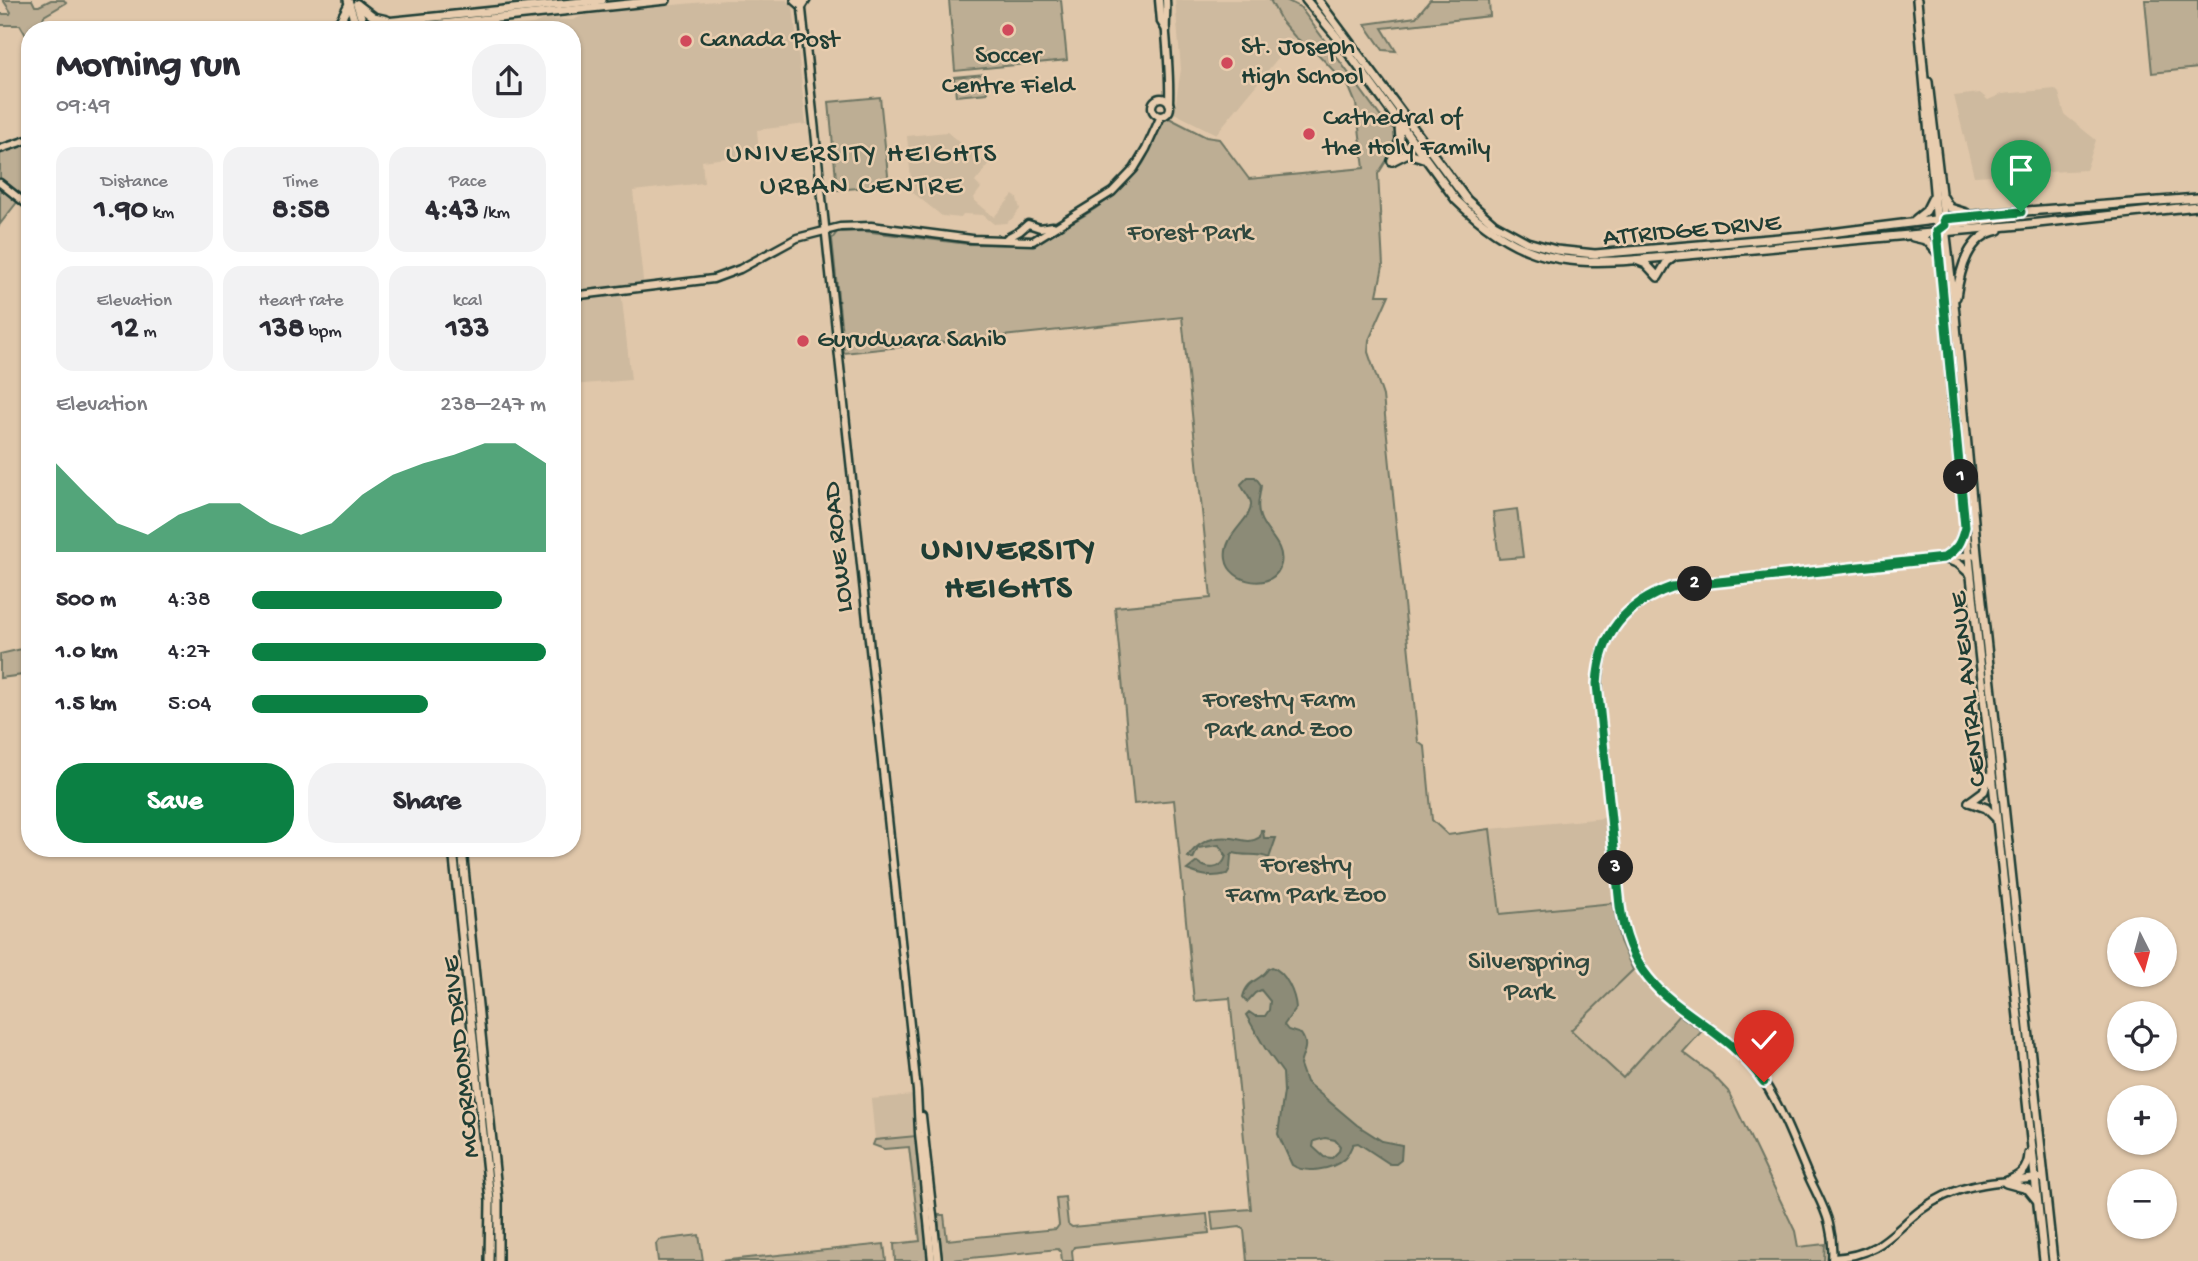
<!DOCTYPE html>
<meta charset="utf-8">
<style>
:root{--surface:#fff;--page:#f2f2f3;--text:#2b2b33;--muted:#7c7c81;--accent:#0b8043}
body{margin:0;font-family:"Gochi Hand",sans-serif;background:var(--page);color:var(--text);height:100vh;display:flex;flex-direction:column;font-size:26px;white-space:nowrap}
*{box-sizing:border-box;margin:0}
p{font-size:23px;color:var(--muted)}
.icon{flex:none;width:38px;height:38px;fill:none;stroke:currentColor;stroke-width:2;stroke-linecap:round;stroke-linejoin:round}
.map{position:relative;flex:1;overflow:hidden}
.sheet{position:absolute;left:21px;top:21px;width:560px;height:836px;display:flex;flex-direction:column;background:var(--surface);border-radius:28px;box-shadow:0 2px 5px #0004}
.sheet>*{flex:none}
.needle{width:46px;rotate:174deg}
.buttons{position:absolute;left:2107px;top:917px;display:grid;gap:14px}
.buttons a{display:grid;place-items:center;width:70px;height:70px;border-radius:50%;background:var(--surface);box-shadow:0 2px 5px #0004;font-size:35px}
.pin{position:absolute;display:grid;place-items:center;width:60px;height:60px;color:#fff;margin:-72px -30px;border-radius:50% 50% 50% 0;rotate:-45deg;box-shadow:0 0 7px #0007}
.pin .icon{rotate:45deg}
.km{position:absolute;width:35px;height:35px;margin:-18px;border-radius:50%;background:#222;color:#fff;font-size:19px;line-height:35px;text-align:center}
.round{display:grid;place-items:center;flex:none;width:74px;height:74px;border-radius:28px;background:var(--page)}
.overview{display:flex;align-items:center;justify-content:space-between;height:119px;padding:0 35px}
h1{font-size:38px;font-weight:700;line-height:52px}
.metrics{display:grid;grid-template-columns:repeat(3,1fr);gap:10px;height:119px;padding:7px 35px}
.metrics div{display:grid;align-content:center;border-radius:18px;background:var(--page);text-align:center}
.metrics b{font-size:30px;font-weight:700}
.metrics small{font-size:19px;font-weight:400}
.metrics p{font-size:19px}
.chart{height:196px;padding:14px 35px}
.chart p{display:flex;justify-content:space-between}
.chart svg{width:100%;height:126px;margin-top:7px;fill:var(--accent);opacity:.7}
.action{display:flex;gap:14px;margin-top:auto;padding:14px 35px}
.action a{flex:1;height:80px;border-radius:28px;background:var(--accent);color:#fff;font-size:28px;font-weight:700;line-height:80px;text-align:center}
.action a+a{background:var(--page);color:var(--text)}
ul{padding:0 35px;list-style:none;font-size:23px}
li{display:grid;grid-template-columns:112px 84px 1fr;align-items:center;height:52px}
li i{height:18px;border-radius:9px;background:var(--accent)}
.map>svg:first-child{display:block}
.built{fill:#ceba9f}
.green{fill:#bdae94;stroke:#6e7664;stroke-width:2}
.water{fill:#8c8b77;stroke:#606c5c;stroke-width:2;fill-rule:evenodd}
.lines{fill:none;stroke-linecap:round;stroke-linejoin:round}
.tertiary-casing{stroke:#1f3d34;stroke-width:11}
.secondary-casing{stroke:#1f3d34;stroke-width:12}
.tertiary{stroke:#e8cdaf;stroke-width:6}
.secondary{stroke:#e8cdaf;stroke-width:7}
.route-casing{stroke:#fff;stroke-width:14}
.route{stroke:#0b8043;stroke-width:9}
.poi-dot{fill:#d1495b;stroke:#e8cdaf;stroke-width:2.5}
.labels{text-anchor:middle;dominant-baseline:central;stroke-width:5;stroke-linejoin:round;paint-order:stroke}
.poi-label{font-size:26px;fill:#1f3d34;stroke:#e8cdaf;text-anchor:start}
.street-label{font-size:26px;fill:#1f3d34;stroke:#e8cdaf}
.park-label{font-size:26px;fill:#2f483e;stroke:#e8cdaf}
.neighbourhood-label{font-size:28px;letter-spacing:2px;fill:#1f3d34;stroke:#e8cdaf}
.district-label{font-size:33px;font-weight:bold;letter-spacing:2px;fill:#1f3d34;stroke:#e8cdaf}
</style>
<div class="map">
<svg width="2198" height="1261" viewBox="0 0 2198 1261">
<rect width="100%" height="100%" fill="#e0c7aa"/>
<filter id="ink" filterUnits="userSpaceOnUse"><feTurbulence type="fractalNoise" baseFrequency=".0143" numOctaves="2"/><feDisplacementMap in="SourceGraphic" scale="14" xChannelSelector="R" yChannelSelector="G"/><feConvolveMatrix kernelMatrix="1 2 1 2 8 2 1 2 1" color-interpolation-filters="sRGB"/></filter>
<g filter="url(#ink)">
<g class="built">
<path d="M726,0H786L793,6L806,124L757,130L759,154L702,161L704,183L633,191L644,289L621,291L631,380L572,385V30H471L533,24L545,19L573,20L589,13Z"/>
<path d="M1175,0H1270L1274,9L1295,37L1216,134L1174,113L1181,69Z"/>
<path d="M2055,89L2059,93L2065,115L2096,140L2086,170L1974,176L1954,96L1980,93L1988,100L2002,94Z"/>
<path d="M947,132L980,160L995,161L990,163L975,182L981,188L973,199L994,217L1013,195L1017,198L1020,209L1013,218L1006,223L994,224L983,215L963,214L961,218L942,216L912,192L907,136Z"/>
<path d="M1605,818L1613,903L1500,914L1490,829Z"/>
<path d="M1633,970L1659,1000L1682,1018L1623,1078L1571,1029Z"/>
<path d="M912,1095L916,1136L875,1140L871,1099Z"/>
</g>
<g class="green">
<path d="M3,0H32L35,6H39L51,0H64L66,3L44,16L43,19L49,30H30V42L20,25H0V14H10L11,12Z"/>
<path d="M949,0H1061L1067,60L955,71Z"/>
<path d="M1270,0H1286L1300,7L1380,116L1397,132L1395,147L1378,174L1383,266L1377,295H1389L1369,340L1368,352L1383,396L1418,742L1425,747L1432,820L1448,835L1490,829L1500,914L1613,903L1620,941L1633,970L1571,1030L1623,1078L1679,1015L1702,1031L1683,1052L1712,1074L1728,1091L1795,1231L1798,1247L1825,1244L1824,1261H1247L1244,1230L1240,1227L1213,1230L1211,1212L1251,1209L1230,998L1194,1001L1174,800L1134,804L1115,607L1211,598L1182,317L844,353L832,239L837,232L863,231L968,244L1033,245L1039,239C1079,220 1115,201 1142,165C1150,154 1161,121 1167,117L1206,137L1219,139L1249,179L1364,168L1356,104L1349,87L1318,54L1295,37L1282,22Z"/>
<path d="M1430,0H1489L1490,16L1382,28L1396,51L1383,50L1365,24L1416,17Z"/>
<path d="M2145,0H2198V68L2152,73Z"/>
<path d="M985,74L987,93L956,96L954,77Z"/>
<path d="M880,97L889,185L837,190L829,102Z"/>
<path d="M30,141V193L24,196L0,178V151Z"/>
<path d="M0,187L18,201L0,224Z"/>
<path d="M1517,509L1523,557L1499,559L1493,512Z"/>
<path d="M30,647V674L0,678V654Z"/>
<path d="M916,1136L928,1261H895L894,1244L920,1241L909,1147L884,1149L873,1145L875,1140Z"/>
<path d="M1065,1197L1068,1224L1072,1227L1207,1214L1209,1233L1074,1247L1072,1251L1073,1261H1062L1061,1252L1058,1249L942,1261L938,1215H944L947,1240L1056,1229L1059,1225L1056,1198Z"/>
<path d="M699,1235L703,1261H658L656,1244L659,1240Z"/>
<path d="M884,1244L886,1261H719Z"/>
</g>
<g class="water">
<path d="M1248,477H1255L1261,485C1260,496 1256,505 1260,517C1265,533 1285,544 1281,564C1275,592 1229,584 1226,559C1222,534 1253,520 1251,503C1250,496 1243,491 1241,484Z"/>
<path d="M1261,830H1263L1264,838H1276L1269,858C1257,852 1246,857 1234,853L1231,856L1230,869L1227,874C1211,878 1202,876 1187,870L1197,862C1207,870 1222,871 1226,856L1219,845L1198,848L1193,859L1188,857C1198,842 1214,836 1232,838C1244,840 1249,844 1260,837Z"/>
<path d="M1272,967C1286,972 1295,994 1296,1008L1284,1025L1288,1030L1301,1034C1310,1047 1302,1053 1300,1065L1306,1082L1357,1125L1382,1141L1402,1145L1401,1160L1396,1164H1390L1358,1143L1353,1144C1350,1149 1349,1155 1344,1159C1332,1170 1305,1174 1292,1165L1278,1134L1284,1092L1283,1073L1265,1048L1246,1015L1249,1012L1255,1016H1265L1269,1010L1270,1001L1261,990L1255,993L1247,1002L1243,997C1247,979 1261,981 1268,969ZM1325,1138L1335,1140L1340,1146L1339,1151L1332,1158L1324,1157L1313,1147L1314,1141Z"/>
</g>
<g class="lines">
<g class="tertiary-casing">
<g id="tertiary">
<path d="M801,0L917,1091L919,1133L932,1261"/>
<path d="M1159,0L1161,22L1166,30"/>
<path d="M1166,0C1167,12 1165,23 1166,34C1168,58 1170,80 1169,103"/>
<path d="M312,30L356,25"/>
<circle cx="1161" cy="107" r="9"/>
<path d="M0,149L30,139"/>
<path d="M0,183L30,207"/>
<path d="M1007,238L1020,231L1028,224L1040,228L1053,226"/>
<path d="M572,292L580,295L713,279L740,269L797,238L840,227L871,226L972,239L1033,241L1112,192L1134,169L1146,149L1161,116"/>
<path d="M922,1116L938,1261"/>
<path d="M1833,1258C1892,1255 1897,1218 1944,1196C1973,1182 2008,1181 2040,1178"/>
<path d="M1832,1261C1833,1249 1832,1236 1829,1224C1825,1207 1815,1191 1808,1175C1791,1136 1775,1088 1745,1058C1693,1006 1633,996 1621,913L1599,702C1594,644 1617,607 1672,587L1972,555"/>
</g>
</g>
<g class="secondary-casing">
<g id="secondary">
<path d="M348,0L357,29"/>
<path d="M795,0L802,6L806,0"/>
<path d="M1306,0L1336,36L1456,200C1512,255 1554,266 1632,260L2020,225L2198,206"/>
<path d="M1318,0L1467,200L1494,224L1527,242L1556,250L1595,254L1814,235L1974,215L2198,198"/>
<path d="M1917,0L1955,426L2044,1261"/>
<path d="M357,4L374,17L387,20"/>
<path d="M357,4L365,30"/>
<path d="M356,25L602,0"/>
<path d="M332,27L340,21L349,4"/>
<path d="M386,30L666,0"/>
<path d="M1928,82L1954,304L1977,554L2053,1261"/>
<path d="M1392,161L1400,140L1399,126"/>
<path d="M1392,161L1408,153L1423,158"/>
<path d="M1943,197L1950,208L1966,213"/>
<path d="M1916,219L1926,211L1932,199"/>
<path d="M1942,226L2017,216"/>
<path d="M1913,237L1926,240L1937,252"/>
<path d="M1636,260L1646,264L1658,277L1667,262L1674,257"/>
<path d="M1956,297C1960,270 1968,235 1999,230"/>
<path d="M1944,558L1958,548L1964,531"/>
<path d="M1944,558L1959,564L1969,573"/>
<path d="M1969,802L1984,791L1989,776"/>
<path d="M1969,802L1986,808L1995,817"/>
<path d="M453,849L490,1200L489,1261"/>
<path d="M462,849L498,1200V1261"/>
<path d="M2005,1182C2020,1176 2028,1171 2029,1154"/>
<path d="M2006,1183L2028,1189L2036,1199"/>
</g>
</g>
<use href="#tertiary" class="tertiary"/>
<use href="#secondary" class="secondary"/>
</g>
</g>
<g class="lines" filter="url(#ink)">
<g class="route-casing">
<path id="route" d="M1764,1082C1713,1008 1633,1011 1620,906L1597,684C1600,633 1625,604 1672,587L1944,558C1958,549 1961,543 1965,527L1937,231L1945,225L1944,219L2021,212"/>
</g>
<use href="#route" class="route"/>
</g>
<g class="poi-dot">
<circle cx="1008" cy="30" r="7"/>
<circle cx="686" cy="41" r="7"/>
<circle cx="1227" cy="63" r="7"/>
<circle cx="1309" cy="134" r="7"/>
<circle cx="803" cy="341" r="7"/>
</g>
<g class="labels">
<g class="poi-label">
<text x="700" y="41">Canada Post</text>
<text x="1241" y="48">St. Joseph<tspan x="1241" dy="30">High School</tspan></text>
<text x="1008" y="57" text-anchor="middle">Soccer<tspan x="1008" dy="30">Centre Field</tspan></text>
<text x="1323" y="119">Cathedral of<tspan x="1323" dy="30">the Holy Family</tspan></text>
<text x="817" y="341">Gurudwara Sahib</text>
</g>
<g class="street-label">
<text transform="translate(1692 232) rotate(-5)">ATTRIDGE DRIVE</text>
<text transform="translate(840 547) rotate(-96)">LOWE ROAD</text>
<text transform="translate(1970 689) rotate(-96)">CENTRAL AVENUE</text>
<text transform="translate(463 1057) rotate(-96)">MCORMOND DRIVE</text>
</g>
<g class="park-label">
<text x="1190" y="234">Forest Park</text>
<text x="1279" y="701">Forestry Farm<tspan x="1279" dy="30">Park and Zoo</tspan></text>
<text x="1306" y="866">Forestry<tspan x="1306" dy="30">Farm Park Zoo</tspan></text>
<text x="1529" y="963">Silverspring<tspan x="1529" dy="30">Park</tspan></text>
</g>
<g class="neighbourhood-label">
<text x="862" y="155">UNIVERSITY HEIGHTS<tspan x="862" dy="32">URBAN CENTRE</tspan></text>
</g>
<g class="district-label">
<text x="1009" y="552">UNIVERSITY<tspan x="1009" dy="38">HEIGHTS</tspan></text>
</g>
</g>
</svg>
<div class="buttons">
<a><svg class="needle" viewBox="-14 -14 28 28"><path d="M0-13l5 13h-10z" fill="#e53935"/><path d="M0 13l5-13h-10z" fill="#7c7c81"/></svg></a>
<a><svg class="icon" aria-label="locate" viewBox="0 0 24 24"><circle cx="12" cy="12" r="6"/><path d="M12 2v4M12 18v4M2 12h4M18 12h4"/></svg></a>
<a>+</a>
<a>−</a>
</div>
<div class="pin" style="left:2021px;top:212px;background:#1e9e55"><svg class="icon" aria-label="arrive" viewBox="0 0 24 24"><path d="M6 21V4h12l-3 4 3 4H6"/></svg></div>
<div class="pin" style="left:1764px;top:1082px;background:#d93025"><svg class="icon" aria-label="check" viewBox="0 0 24 24"><path d="M5 12l5 5 9-10"/></svg></div>
<b class="km" style="left:1961px;top:477px">1</b>
<b class="km" style="left:1695px;top:584px">2</b>
<b class="km" style="left:1616px;top:868px">3</b>
<section class="sheet">
<div class="overview"><div><h1>Morning run</h1><p>09:49</p></div><a class="round"><svg class="icon" aria-label="share" viewBox="0 0 24 24"><path d="M12 15V3M7 8l5-5 5 5M5 13v7h14v-7"/></svg></a></div>
<div class="metrics">
<div><p>Distance</p><b>1.90<small> km</small></b></div>
<div><p>Time</p><b>8:58</b></div>
<div><p>Pace</p><b>4:43<small> /km</small></b></div>
</div>
<div class="metrics">
<div><p>Elevation</p><b>12<small> m</small></b></div>
<div><p>Heart rate</p><b>138<small> bpm</small></b></div>
<div><p>kcal</p><b>133</b></div>
</div>
<div class="chart"><p><span>Elevation</span>238–247 m</p>
<svg viewBox="0 0 160 44" preserveAspectRatio="none"><path d="M0 44V13L10 24L20 34L30 38L40 31L50 27L60 27L70 34L80 38L90 34L100 24L110 17L120 13L130 10L140 6L150 6L160 13V44z"/></svg>
</div>
<ul>
<li><b>500 m</b>4:38<i style="width:85%"></i></li>
<li><b>1.0 km</b>4:27<i style="width:100%"></i></li>
<li><b>1.5 km</b>5:04<i style="width:60%"></i></li>
</ul>
<div class="action"><a>Save</a><a>Share</a></div>
</section>
</div>
